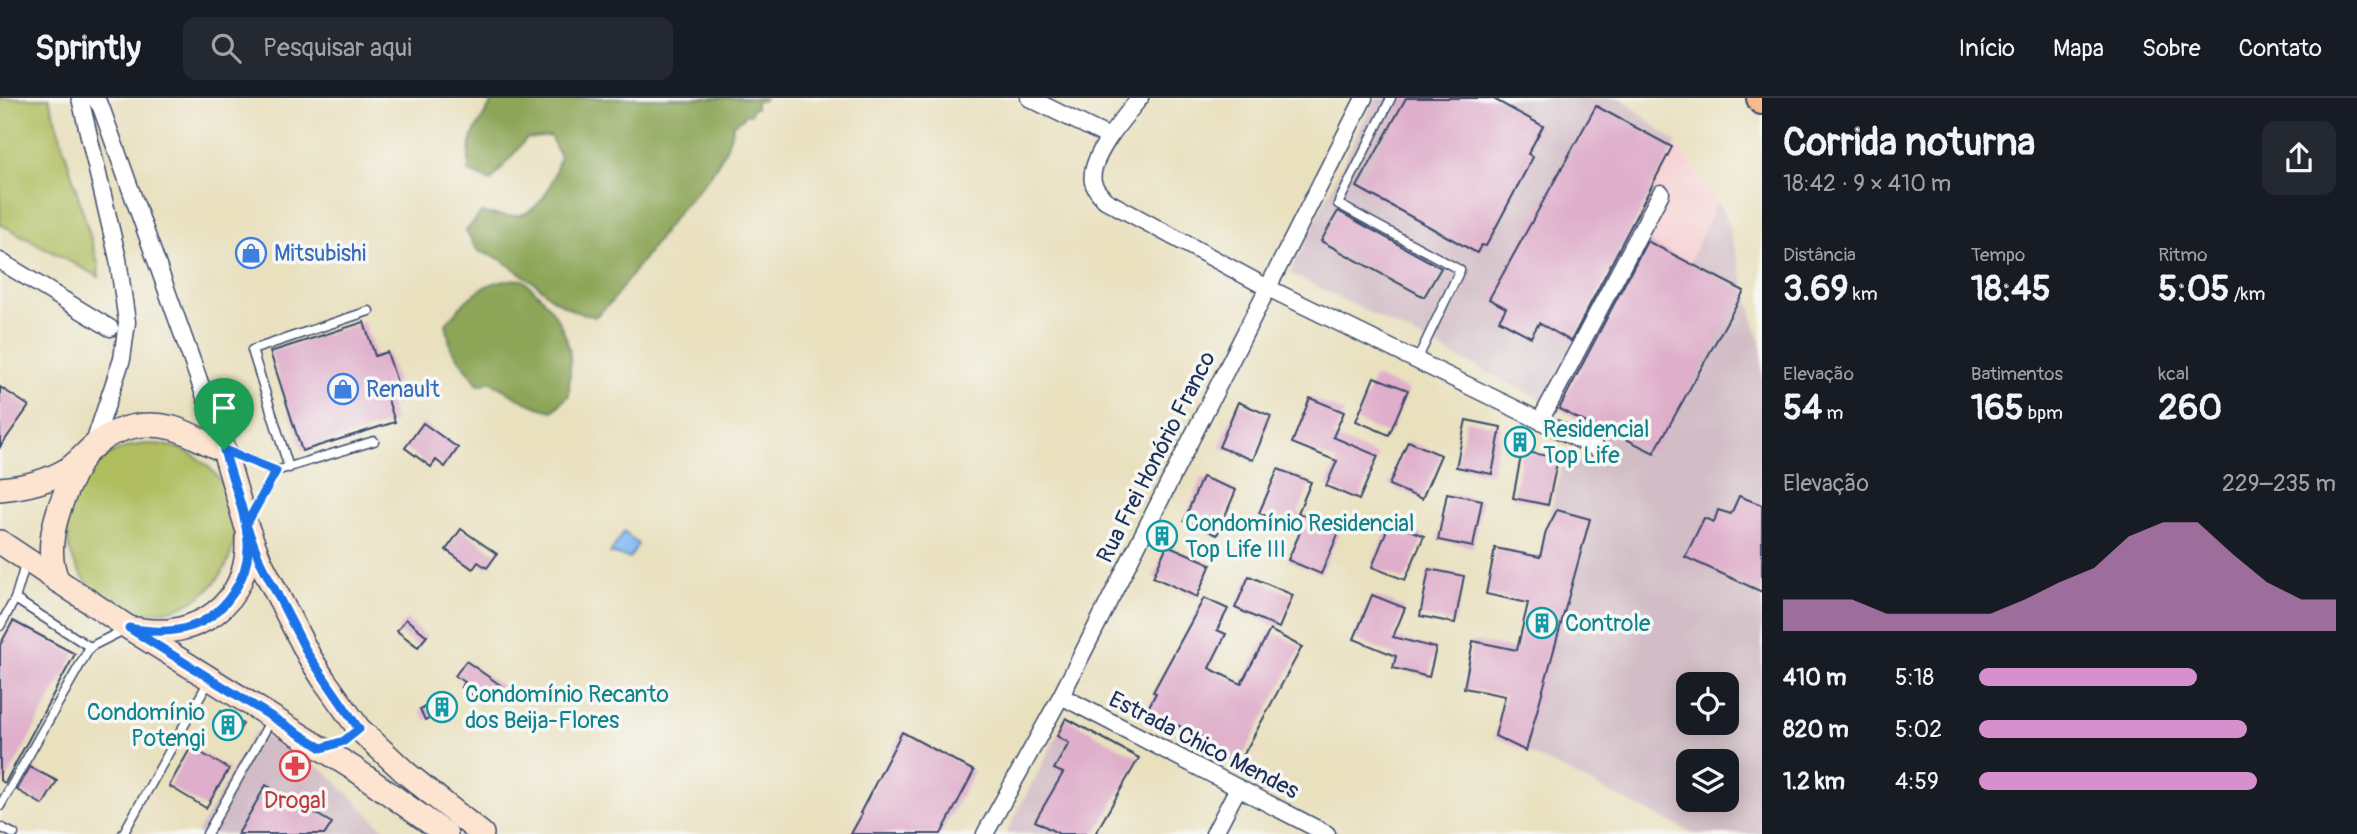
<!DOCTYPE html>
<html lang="pt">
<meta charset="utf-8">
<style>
:root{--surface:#171b24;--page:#242831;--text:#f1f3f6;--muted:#9ea1a6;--line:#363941;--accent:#d690ce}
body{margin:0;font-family:Pangolin,sans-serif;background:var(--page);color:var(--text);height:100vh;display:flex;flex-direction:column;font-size:26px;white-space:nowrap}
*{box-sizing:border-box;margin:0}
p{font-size:23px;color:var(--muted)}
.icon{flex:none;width:38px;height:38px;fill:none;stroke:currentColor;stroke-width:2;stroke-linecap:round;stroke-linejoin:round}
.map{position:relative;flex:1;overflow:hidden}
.side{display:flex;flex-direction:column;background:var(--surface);width:595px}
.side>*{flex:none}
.controls{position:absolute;left:1676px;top:574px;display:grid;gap:14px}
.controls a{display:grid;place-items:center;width:63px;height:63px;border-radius:14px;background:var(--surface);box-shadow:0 4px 18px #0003;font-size:35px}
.pin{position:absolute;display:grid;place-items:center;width:60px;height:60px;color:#fff;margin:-72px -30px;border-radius:50% 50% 50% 0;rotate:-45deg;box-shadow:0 0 7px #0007}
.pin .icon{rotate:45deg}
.round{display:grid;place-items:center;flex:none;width:74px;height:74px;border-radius:14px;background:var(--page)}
.summary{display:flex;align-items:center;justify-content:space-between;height:119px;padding:0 21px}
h1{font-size:38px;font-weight:700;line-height:52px}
.metrics{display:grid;grid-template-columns:repeat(3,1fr);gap:10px;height:119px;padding:7px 21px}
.metrics div{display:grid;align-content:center}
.metrics b{font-size:35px;font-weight:700}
.metrics small{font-size:19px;font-weight:400}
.metrics p{font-size:19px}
.chart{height:196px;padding:14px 21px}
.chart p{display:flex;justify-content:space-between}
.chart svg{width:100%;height:126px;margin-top:7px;fill:var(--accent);opacity:.7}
ul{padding:0 21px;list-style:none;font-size:23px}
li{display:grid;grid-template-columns:112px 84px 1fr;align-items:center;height:52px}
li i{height:18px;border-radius:9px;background:var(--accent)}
header{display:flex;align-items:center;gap:42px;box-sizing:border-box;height:98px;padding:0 35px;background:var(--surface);border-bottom:2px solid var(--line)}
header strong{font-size:33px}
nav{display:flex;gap:38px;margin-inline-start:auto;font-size:24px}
.search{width:490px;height:63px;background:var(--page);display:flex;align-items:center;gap:18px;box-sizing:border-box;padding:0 24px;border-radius:14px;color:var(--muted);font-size:26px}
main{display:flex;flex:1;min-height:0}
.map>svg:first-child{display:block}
.built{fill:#f7cfd2}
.industrial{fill:#d2bdc6;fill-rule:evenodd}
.green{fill:#b0be60;stroke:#66765f;stroke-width:2}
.forest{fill:#8ca556;stroke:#546a5a;stroke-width:2}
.water{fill:#83bbf3;stroke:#4f75a8;stroke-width:2}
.building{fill:#dfaecb}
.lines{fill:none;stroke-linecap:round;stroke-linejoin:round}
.lane-casing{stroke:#3a4a6c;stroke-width:11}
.street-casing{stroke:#3a4a6c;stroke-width:19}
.secondary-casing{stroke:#3a4a6c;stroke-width:26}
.highway-casing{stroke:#3a4a6c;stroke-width:32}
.lane{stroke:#fff;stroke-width:8}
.street{stroke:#fff;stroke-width:16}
.secondary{stroke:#fde4d1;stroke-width:23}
.highway{stroke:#fabb8c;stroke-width:28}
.route-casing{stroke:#fff;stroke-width:14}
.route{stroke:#1a73e8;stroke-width:9}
.labels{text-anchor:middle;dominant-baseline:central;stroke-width:7;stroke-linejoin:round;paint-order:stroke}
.shop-label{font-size:23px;fill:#366cbe;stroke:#f6f6f2;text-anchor:start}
.culture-label{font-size:23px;fill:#0d838f;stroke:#f6f6f2;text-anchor:start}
.street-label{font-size:23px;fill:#1b2f5e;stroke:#f6f6f2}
.health-label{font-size:23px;fill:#be3a42;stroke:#f6f6f2}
</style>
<header>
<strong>Sprintly</strong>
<div class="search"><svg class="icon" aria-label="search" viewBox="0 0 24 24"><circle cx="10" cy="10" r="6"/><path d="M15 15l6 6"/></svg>Pesquisar aqui</div>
<nav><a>Início</a><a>Mapa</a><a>Sobre</a><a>Contato</a></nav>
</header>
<main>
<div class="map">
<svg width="1762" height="736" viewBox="0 0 1762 736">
<rect width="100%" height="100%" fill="#f6f6f2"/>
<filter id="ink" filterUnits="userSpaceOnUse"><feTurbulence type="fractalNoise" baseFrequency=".0143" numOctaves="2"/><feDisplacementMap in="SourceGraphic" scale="14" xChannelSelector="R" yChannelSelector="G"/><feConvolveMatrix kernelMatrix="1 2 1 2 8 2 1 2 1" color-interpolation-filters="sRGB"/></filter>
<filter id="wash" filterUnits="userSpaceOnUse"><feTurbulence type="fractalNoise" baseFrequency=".00686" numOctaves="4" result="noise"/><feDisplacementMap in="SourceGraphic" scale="28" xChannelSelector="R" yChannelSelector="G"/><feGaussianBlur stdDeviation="1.57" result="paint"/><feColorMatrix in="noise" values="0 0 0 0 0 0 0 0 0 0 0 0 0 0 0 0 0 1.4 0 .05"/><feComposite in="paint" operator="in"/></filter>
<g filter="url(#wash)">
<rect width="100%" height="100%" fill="#e9e0be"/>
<path class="built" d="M1676,45L1716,103L1690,164L1599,332L1544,303Z"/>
<g class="industrial">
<path d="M1375,0H1621L1676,45L1544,303L1290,175Z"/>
<path d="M1716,103L1726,118L1762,252V736H1694L1495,638L1564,359L1579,363L1590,361L1604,335L1599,332L1690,164ZM1689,586H1727V625H1689ZM1689,663H1727V702H1689Z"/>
<path d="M1066,620L1139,660L1095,736H1006Z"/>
<path d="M255,633L326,674L389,736H197Z"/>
</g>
<g class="green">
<path d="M0,0H49L98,165L99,179L0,126Z"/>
<circle cx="151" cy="430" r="84"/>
</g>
<g class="forest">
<path d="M494,0H765L762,3H756V10H753L750,17H743V20L732,27L733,31L725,53L712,75L680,112L612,203L595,219L574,213L554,202L536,186L500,161L478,153L466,133L481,115C494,116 514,121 526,115C547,105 554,79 560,58L550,38L526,41L491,83L469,74C467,33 477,33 494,0Z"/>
<path d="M523,182C545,200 563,222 569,251C572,265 569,282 569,297L553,313C530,309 509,296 491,283L479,287L451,250L446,226C466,200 487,178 523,182Z"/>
</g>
<path class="water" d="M624,434L638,446L630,460L610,455Z"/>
<g id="blocks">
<g class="building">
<path d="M1406,0H1492L1543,28L1528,56L1533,59L1486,148L1481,147L1477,155L1357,89Z"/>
<path d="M1596,8L1672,49L1571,243L1539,225L1531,239L1499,222L1506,210L1489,201Z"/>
<path d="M1338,113L1441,170L1424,199L1321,143Z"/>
<path d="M1647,143L1744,193L1654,355L1616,336L1614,339L1559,311Z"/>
<path d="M364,224L375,258L387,254L397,284L384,289L395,324L302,353L270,254Z"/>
<path d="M1374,279L1408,292L1389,337L1356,323Z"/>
<path d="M0,289L29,308L0,349Z"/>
<path d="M1310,300L1344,314L1333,339L1378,358L1359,402L1326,388L1337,363L1292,345Z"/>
<path d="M1238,304L1271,318L1253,362L1219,349Z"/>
<path d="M1466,322L1501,329L1492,376L1456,369Z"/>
<path d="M423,325L458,350L445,369L436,362L431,369L405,350Z"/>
<path d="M1408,343L1441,357L1422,401L1389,387Z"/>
<path d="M1522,353L1558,360L1548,407L1513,400Z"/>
<path d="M1278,371L1311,384L1298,415L1340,432L1321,476L1288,462L1301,432L1259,415Z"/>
<path d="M1202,379L1236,392L1217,437L1184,423Z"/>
<path d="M1447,395L1482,402L1473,449L1438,442Z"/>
<path d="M1739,398L1762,407V494L1685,459L1704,420L1714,424L1718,412L1731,416Z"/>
<path d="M1557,412L1590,421L1526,653L1495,638L1505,598L1464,590L1473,543L1517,552L1528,505L1486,496L1495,450L1540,459L1546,433Z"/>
<path d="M1390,424L1424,438L1405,482L1372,469Z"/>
<path d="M461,431L497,456L487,470L478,464L473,471L446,452Z"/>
<path d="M1167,447L1211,466L1197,499L1153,479Z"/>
<path d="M1429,471L1464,478L1455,525L1420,518Z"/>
<path d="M1249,478L1293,497L1279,530L1235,510Z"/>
<path d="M1372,497L1405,510L1393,539L1436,550L1429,579L1393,570L1396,558L1354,541Z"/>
<path d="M1204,500L1228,511L1217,532L1226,536L1209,570L1241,586L1270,532L1302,549L1238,667L1197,647L1201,639L1147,612L1156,595L1153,594Z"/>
<path d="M406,521L427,538L418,549L397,533Z"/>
<path d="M13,523L75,556L5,685L0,682V547Z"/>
<path d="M466,563L503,589L494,602L489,598L484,606L461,589L465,584L455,578Z"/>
<path d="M444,601L449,613L425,622L420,611Z"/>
<path d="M221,613L243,626L234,640L214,628Z"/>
<path d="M1066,620L1139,660L1095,736H1059L1035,723L1063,675L1054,671L1069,645L1057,638Z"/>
<path d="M902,634L974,673L941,736H851L862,716L860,715Z"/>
<path d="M191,649L229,671L206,710L169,688Z"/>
<path d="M30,669L57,683L43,707L17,692Z"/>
<path d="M266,687L332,725L325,736H238Z"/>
</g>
</g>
</g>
<g filter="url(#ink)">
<use href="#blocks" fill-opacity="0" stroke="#3a4a6c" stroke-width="2"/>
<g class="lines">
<g class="lane-casing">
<g id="lane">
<path d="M1391,0L1338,106L1460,172L1417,262"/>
<path d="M228,353L276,373L374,343"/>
<path d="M289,370L252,252L369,213"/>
<path d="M249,421L276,373"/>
<path d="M26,464L15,501L90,549L124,532"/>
<path d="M0,528L15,501"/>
<path d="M0,708L90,549"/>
<path d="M0,729L14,736"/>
<path d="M123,736L209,583"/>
<path d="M207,736L271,622"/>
</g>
</g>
<g class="street-casing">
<g id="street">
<path d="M80,0L118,161L127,224L122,261L93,348"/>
<path d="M95,0L101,9L224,352"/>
<path d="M1029,0L1109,39"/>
<path d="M1140,0C1125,18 1088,60 1093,84C1095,92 1100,96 1105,102L1268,190L1596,350"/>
<path d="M0,163L110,230"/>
<path d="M1540,323L1661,95"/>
<path d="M1061,598L1327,736"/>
<path d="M985,736L1061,598L1364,0"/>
<path d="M1214,736L1238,690"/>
</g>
</g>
<g class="secondary-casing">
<g id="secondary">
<path d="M0,391C24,389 47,384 68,371C79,364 86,354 96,346C118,328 146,323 173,330C191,335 206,346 224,352L246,427L260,463L309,558L324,582L359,631L406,675L482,736"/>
<path d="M0,444L129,530L356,672L446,736"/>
<path d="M58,483C40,447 63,395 81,363"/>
<path d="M136,531C196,543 250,506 247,441"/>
</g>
</g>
<g class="highway-casing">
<path id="highway" d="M1761,0L1762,2"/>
</g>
<use href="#lane" class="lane"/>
<use href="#street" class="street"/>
<use href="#secondary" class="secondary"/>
<use href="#highway" class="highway"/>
</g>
</g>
<g class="lines" filter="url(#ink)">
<g class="route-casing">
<path id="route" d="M224,352C232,382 246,414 248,445C249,464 243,480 233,495C208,533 170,538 129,530L322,650L344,643L359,631L309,558L260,463L246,427L276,373L224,352"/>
</g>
<use href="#route" class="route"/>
</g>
<defs>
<g id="shop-ring" transform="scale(1.575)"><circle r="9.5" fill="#f6f6f2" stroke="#3f7fe0" stroke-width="1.5"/><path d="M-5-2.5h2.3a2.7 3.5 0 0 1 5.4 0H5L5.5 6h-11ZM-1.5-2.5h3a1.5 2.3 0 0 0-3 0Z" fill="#3f7fe0"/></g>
<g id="building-ring" transform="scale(1.575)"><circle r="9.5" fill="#f6f6f2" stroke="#0f9aa8" stroke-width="1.5"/><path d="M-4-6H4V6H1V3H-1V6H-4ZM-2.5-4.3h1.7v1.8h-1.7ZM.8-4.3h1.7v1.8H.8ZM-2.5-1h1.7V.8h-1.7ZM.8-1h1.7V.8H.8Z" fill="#0f9aa8"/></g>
<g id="pharmacy-ring" transform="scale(1.575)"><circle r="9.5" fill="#f6f6f2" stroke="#e0444e" stroke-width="1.5"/><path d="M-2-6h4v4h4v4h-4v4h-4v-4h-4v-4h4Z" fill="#e0444e"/></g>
</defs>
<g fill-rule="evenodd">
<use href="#shop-ring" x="251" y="155"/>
<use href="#shop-ring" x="343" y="291"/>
<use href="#building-ring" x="1520" y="344"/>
<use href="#building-ring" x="1162" y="438"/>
<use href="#building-ring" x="1542" y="525"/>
<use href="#building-ring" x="442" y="609"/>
<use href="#building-ring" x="228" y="627"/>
<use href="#pharmacy-ring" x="295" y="668"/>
</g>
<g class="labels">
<g class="shop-label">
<text x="274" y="155">Mitsubishi</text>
<text x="366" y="291">Renault</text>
</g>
<g class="culture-label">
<text x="1543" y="331">Residencial<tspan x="1543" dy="26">Top Life</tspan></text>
<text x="1185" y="425">Condomínio Residencial<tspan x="1185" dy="26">Top Life III</tspan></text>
<text x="1565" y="525">Controle</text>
<text x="465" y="596">Condomínio Recanto<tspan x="465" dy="26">dos Beija-Flores</tspan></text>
<text x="205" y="614" text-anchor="end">Condomínio<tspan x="205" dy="26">Potengi</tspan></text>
</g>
<g class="street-label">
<text transform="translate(1156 359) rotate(-63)">Rua Frei Honório Franco</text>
<text transform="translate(1204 647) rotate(27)">Estrada Chico Mendes</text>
</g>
<g class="health-label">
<text x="295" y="702">Drogal</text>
</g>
</g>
</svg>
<div class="controls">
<a><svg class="icon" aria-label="locate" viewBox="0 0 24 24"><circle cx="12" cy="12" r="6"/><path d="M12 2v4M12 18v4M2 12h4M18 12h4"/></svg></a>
<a><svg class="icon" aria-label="layers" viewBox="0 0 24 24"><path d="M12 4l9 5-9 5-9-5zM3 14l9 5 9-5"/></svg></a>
</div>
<div class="pin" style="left:224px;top:352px;background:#1e9e55"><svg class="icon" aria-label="arrive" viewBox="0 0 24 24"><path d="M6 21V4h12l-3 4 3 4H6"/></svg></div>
</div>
<section class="side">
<div class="summary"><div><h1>Corrida noturna</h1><p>18:42 · 9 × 410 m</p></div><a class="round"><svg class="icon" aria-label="share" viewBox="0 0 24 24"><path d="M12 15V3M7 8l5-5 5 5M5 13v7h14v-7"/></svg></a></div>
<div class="metrics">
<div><p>Distância</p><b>3.69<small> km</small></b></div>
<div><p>Tempo</p><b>18:45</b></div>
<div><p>Ritmo</p><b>5:05<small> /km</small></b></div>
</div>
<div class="metrics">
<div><p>Elevação</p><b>54<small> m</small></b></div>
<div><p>Batimentos</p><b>165<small> bpm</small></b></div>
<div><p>kcal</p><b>260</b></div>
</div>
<div class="chart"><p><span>Elevação</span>229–235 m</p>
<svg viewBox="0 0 160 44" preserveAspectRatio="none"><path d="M0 44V33L10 33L20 33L30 38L40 38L50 38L60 38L70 33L80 27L90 22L100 11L110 6L120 6L130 17L140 27L150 33L160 33V44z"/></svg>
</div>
<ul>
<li><b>410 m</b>5:18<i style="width:61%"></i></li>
<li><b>820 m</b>5:02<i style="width:75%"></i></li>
<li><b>1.2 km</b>4:59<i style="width:78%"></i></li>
</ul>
</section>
</main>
